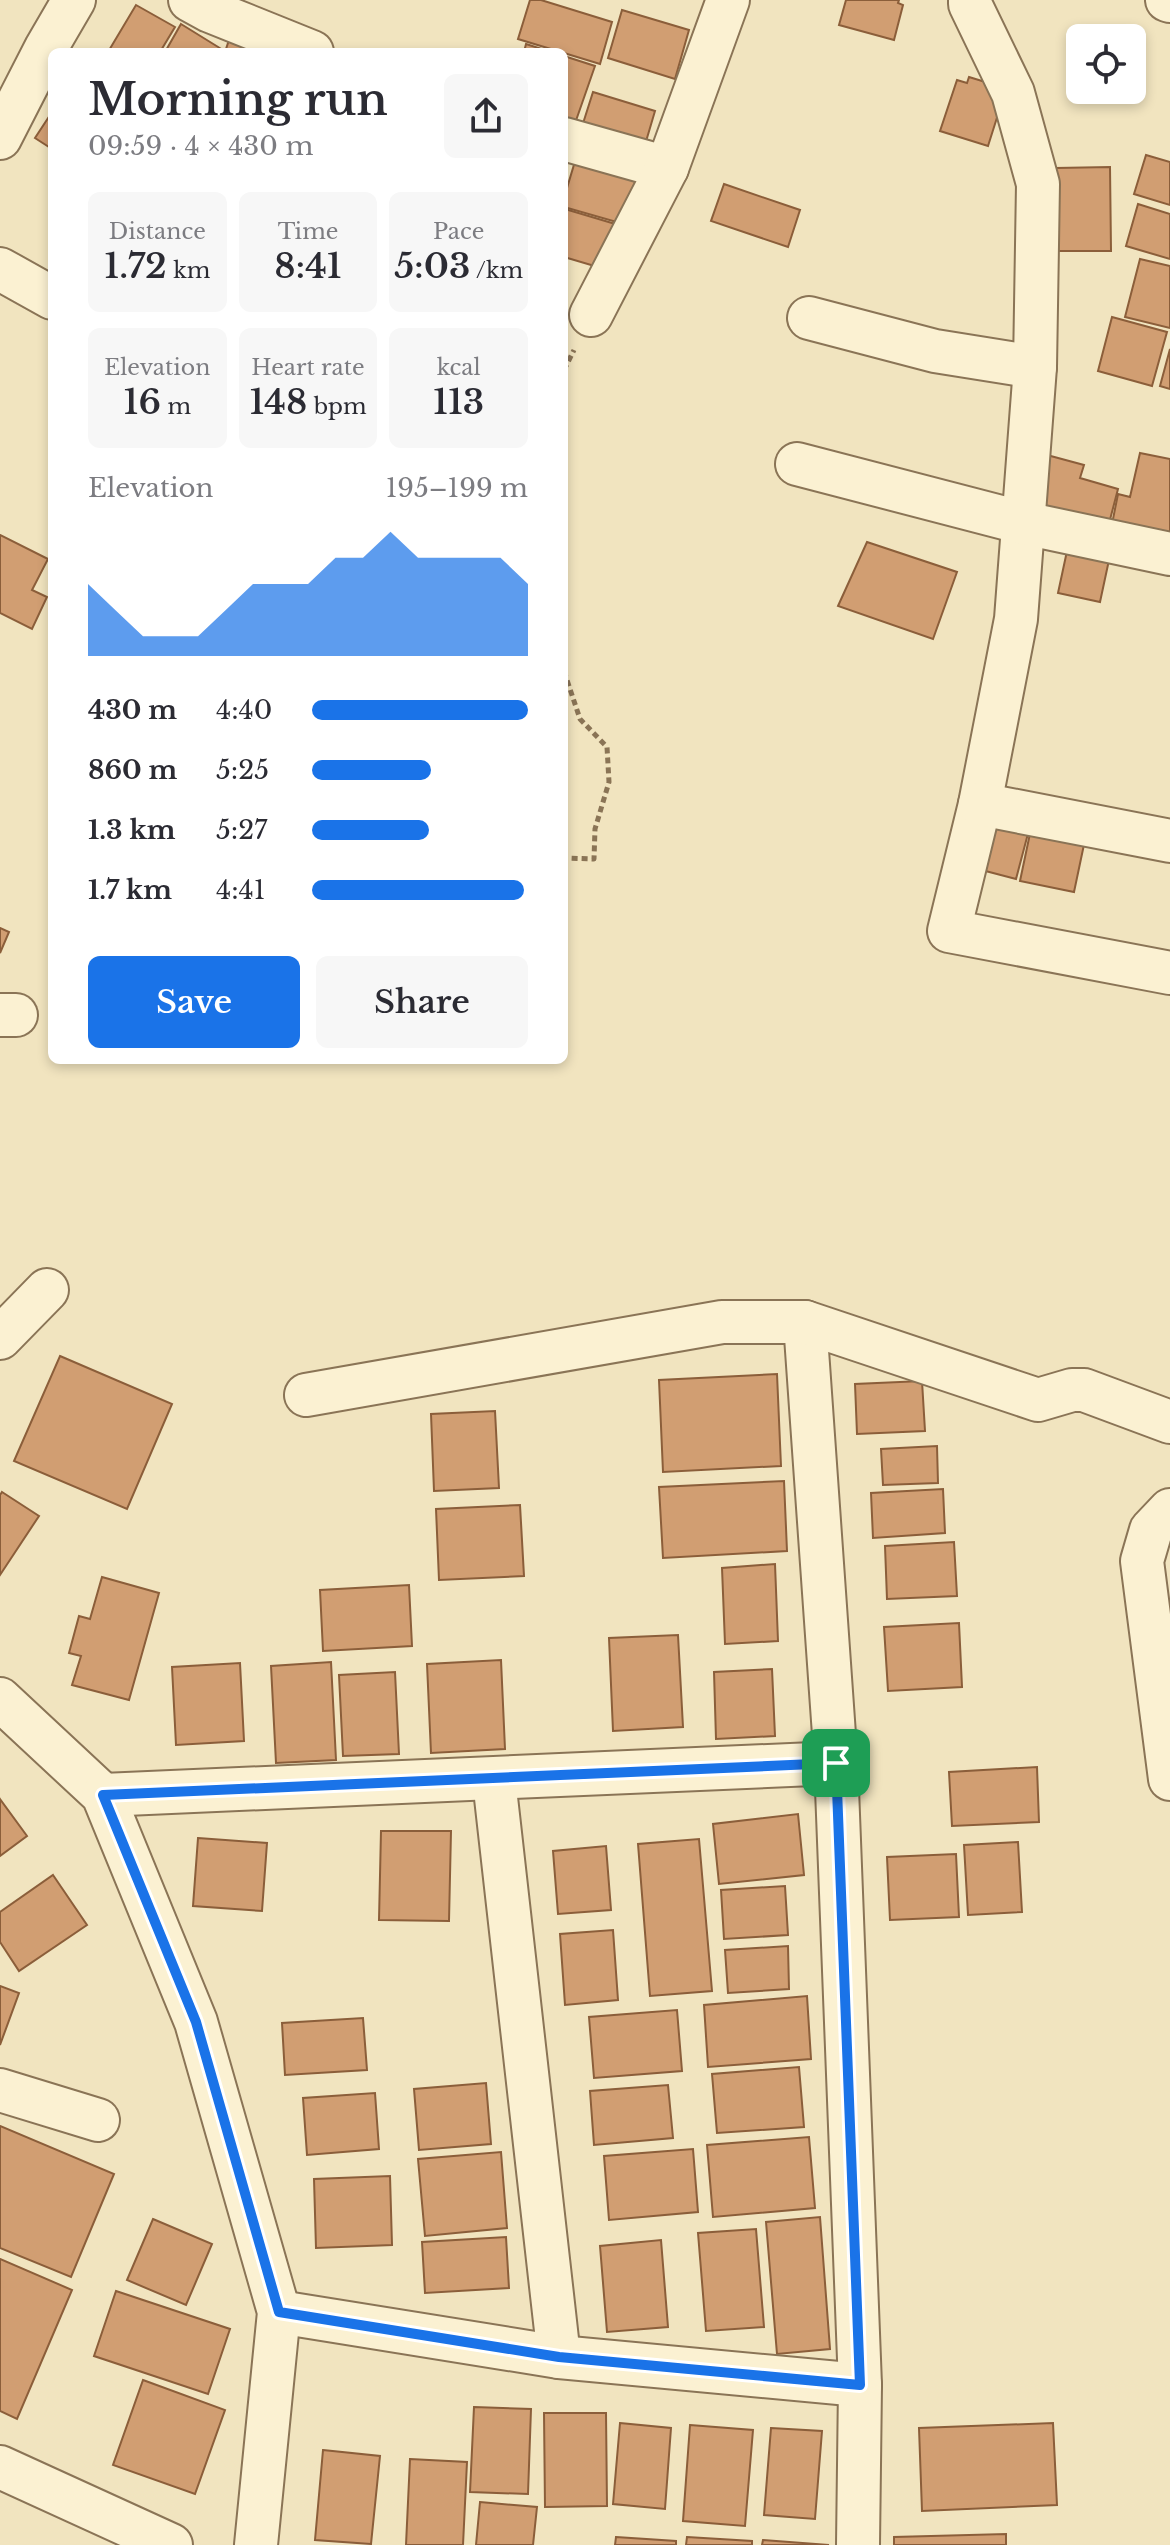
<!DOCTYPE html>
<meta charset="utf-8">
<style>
:root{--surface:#fff;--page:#f7f7f7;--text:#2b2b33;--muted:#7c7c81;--accent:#1a73e8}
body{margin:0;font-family:"Libre Baskerville",serif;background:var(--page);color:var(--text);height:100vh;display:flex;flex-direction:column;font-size:30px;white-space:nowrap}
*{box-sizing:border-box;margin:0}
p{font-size:26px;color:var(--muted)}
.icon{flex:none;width:44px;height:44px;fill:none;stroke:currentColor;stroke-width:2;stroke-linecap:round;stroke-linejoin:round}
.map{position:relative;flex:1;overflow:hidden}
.sheet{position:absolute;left:48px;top:48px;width:520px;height:1016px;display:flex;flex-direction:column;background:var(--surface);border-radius:12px;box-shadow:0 4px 12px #0003}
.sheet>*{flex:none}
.controls{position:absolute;left:1066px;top:24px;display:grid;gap:16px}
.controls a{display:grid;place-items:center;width:80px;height:80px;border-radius:12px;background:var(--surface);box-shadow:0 4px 12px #0003;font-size:40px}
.pin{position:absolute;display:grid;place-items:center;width:68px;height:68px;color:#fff;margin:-34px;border-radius:16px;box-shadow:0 4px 12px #0006}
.round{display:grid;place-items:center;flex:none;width:84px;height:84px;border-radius:12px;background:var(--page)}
.overview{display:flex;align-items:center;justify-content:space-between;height:136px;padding:0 40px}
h1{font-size:44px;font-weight:600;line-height:60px}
.metrics{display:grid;grid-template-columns:repeat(3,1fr);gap:12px;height:136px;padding:8px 40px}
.metrics div{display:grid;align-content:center;border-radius:12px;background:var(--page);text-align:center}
.metrics b{font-size:34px;font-weight:600}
.metrics small{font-size:22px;font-weight:400}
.metrics p{font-size:22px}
.chart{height:224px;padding:16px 40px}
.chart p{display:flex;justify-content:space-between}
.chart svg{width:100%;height:144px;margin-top:8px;fill:var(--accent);opacity:.7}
.cta{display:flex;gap:16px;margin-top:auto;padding:16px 40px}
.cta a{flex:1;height:92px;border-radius:12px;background:var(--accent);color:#fff;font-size:32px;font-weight:600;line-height:92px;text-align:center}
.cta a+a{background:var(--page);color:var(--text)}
ul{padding:0 40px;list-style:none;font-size:26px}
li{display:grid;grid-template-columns:128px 96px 1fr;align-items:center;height:60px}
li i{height:20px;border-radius:10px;background:var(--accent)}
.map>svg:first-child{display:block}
.building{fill:#d19e72;stroke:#8b5e3a;stroke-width:2}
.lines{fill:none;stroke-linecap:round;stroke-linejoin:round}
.minor-casing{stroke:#8a7456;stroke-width:46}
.path{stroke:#8a7456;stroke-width:5;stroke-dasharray:6 4;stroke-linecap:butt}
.minor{stroke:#fbf1d2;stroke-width:42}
.route-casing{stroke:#fff;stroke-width:16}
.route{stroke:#1a73e8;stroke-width:10}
</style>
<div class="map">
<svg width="1170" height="2545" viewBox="0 0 1170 2545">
<rect width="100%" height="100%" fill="#f1e4bf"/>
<g class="building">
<path d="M530,0H541L612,22L600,64L518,39Z"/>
<path d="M846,0H899L898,3L903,5L894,40L839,25Z"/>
<path d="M136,5L175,27L160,52H108Z"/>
<path d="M622,10L689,30L675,79L608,58Z"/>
<path d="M181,24L223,50L222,52H165Z"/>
<path d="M232,31L271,52H225Z"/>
<path d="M526,44L551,52H524Z"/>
<path d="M564,56L595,66L572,132L564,129Z"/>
<path d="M969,77L982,81L983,78L1007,86L988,146L940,131L957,80L967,83Z"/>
<path d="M593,92L655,111L642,155L579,136Z"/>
<path d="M52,112V149L35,138Z"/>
<path d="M579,148L644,167L627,225L564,207V198Z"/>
<path d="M1146,155L1170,162V205L1134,194Z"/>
<path d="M1110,167L1111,251H1057L1056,168Z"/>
<path d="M724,184L800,210L788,247L711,221Z"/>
<path d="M1138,204L1170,214V259L1126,246Z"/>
<path d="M565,209L622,226L608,270L564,257Z"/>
<path d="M1140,259L1170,266V328L1125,317Z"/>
<path d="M1112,317L1167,332L1152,386L1098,371Z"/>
<path d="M1170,349V389L1160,386Z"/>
<path d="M1140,453L1170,459V551L1109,539L1118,494L1130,497Z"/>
<path d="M1047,455L1084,465L1080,478L1118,489L1106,535L1030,515Z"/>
<path d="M0,535L48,559L32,590L47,597L32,629L0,613Z"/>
<path d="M1070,537L1112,546L1100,602L1058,593Z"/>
<path d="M867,542L957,572L933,639L838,606Z"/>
<path d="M988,815L1030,826L1016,879L974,868Z"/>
<path d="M1032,824L1086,835L1074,892L1020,881Z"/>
<path d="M0,928L9,932L0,953Z"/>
<path d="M60,1356L172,1404L127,1509L14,1461Z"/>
<path d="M777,1374L781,1466L663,1472L659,1380Z"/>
<path d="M922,1381L925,1431L857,1434L855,1384Z"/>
<path d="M495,1411L499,1488L434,1491L431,1414Z"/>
<path d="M937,1446L938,1483L883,1485L881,1449Z"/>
<path d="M784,1481L787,1551L663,1558L659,1487Z"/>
<path d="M943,1489L945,1533L873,1538L871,1493Z"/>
<path d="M2,1492L39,1516L0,1575V1495Z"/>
<path d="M520,1505L524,1576L439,1580L436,1509Z"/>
<path d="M954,1542L957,1596L887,1599L885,1546Z"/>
<path d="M775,1564L778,1641L725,1644L722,1568Z"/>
<path d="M102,1577L159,1593L129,1700L72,1685L81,1656L69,1653L79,1616L90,1619Z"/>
<path d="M409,1585L412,1646L323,1651L320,1590Z"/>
<path d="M959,1623L962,1687L888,1691L884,1627Z"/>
<path d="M678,1635L683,1727L613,1731L609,1638Z"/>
<path d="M501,1660L505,1749L431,1753L427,1664Z"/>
<path d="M331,1662L336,1760L276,1763L271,1666Z"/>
<path d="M240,1663L244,1741L176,1745L172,1667Z"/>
<path d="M772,1669L775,1736L716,1739L714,1672Z"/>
<path d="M395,1672L399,1754L343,1756L339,1675Z"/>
<path d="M1037,1767L1039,1822L952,1826L949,1772Z"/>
<path d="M0,1799L27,1836L0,1856Z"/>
<path d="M798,1814L804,1875L719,1884L713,1824Z"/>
<path d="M381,1831H451L449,1921L379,1920Z"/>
<path d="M198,1838L267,1843L262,1911L193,1906Z"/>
<path d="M699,1839L712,1991L650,1996L638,1844Z"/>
<path d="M1018,1842L1022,1912L968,1915L964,1845Z"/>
<path d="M606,1846L611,1910L558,1914L553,1851Z"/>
<path d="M956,1854L959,1917L890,1920L887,1857Z"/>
<path d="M53,1875L87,1925L19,1971L0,1942V1912Z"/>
<path d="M785,1886L788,1935L724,1939L721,1890Z"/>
<path d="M613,1930L618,2000L565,2005L560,1934Z"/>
<path d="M788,1946L789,1989L728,1993L725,1950Z"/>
<path d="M0,1986L19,1993L0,2045Z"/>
<path d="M807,1996L811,2059L708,2067L704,2005Z"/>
<path d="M677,2010L682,2071L594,2078L589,2017Z"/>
<path d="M363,2018L367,2070L285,2075L282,2023Z"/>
<path d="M799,2067L804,2127L717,2133L712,2074Z"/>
<path d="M486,2083L491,2144L419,2150L414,2089Z"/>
<path d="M668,2085L673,2138L594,2145L590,2091Z"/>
<path d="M375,2093L379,2149L307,2155L303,2098Z"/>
<path d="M0,2126L114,2174L71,2277L0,2248Z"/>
<path d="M809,2137L815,2208L713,2217L707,2145Z"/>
<path d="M693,2149L698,2212L609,2220L604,2156Z"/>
<path d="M501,2152L507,2228L425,2236L418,2159Z"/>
<path d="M390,2176L392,2245L316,2248L314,2179Z"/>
<path d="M820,2217L830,2349L777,2354L766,2222Z"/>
<path d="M153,2219L212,2244L186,2305L127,2280Z"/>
<path d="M756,2229L764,2327L706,2331L698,2233Z"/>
<path d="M506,2237L509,2288L425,2293L422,2242Z"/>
<path d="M661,2240L668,2327L607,2332L600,2246Z"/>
<path d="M0,2259L72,2290L17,2419L0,2411Z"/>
<path d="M116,2291L230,2329L208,2394L94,2356Z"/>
<path d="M143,2380L225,2410L195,2494L113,2465Z"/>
<path d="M474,2407L531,2409L528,2494L470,2492Z"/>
<path d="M544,2413H606L607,2506L545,2507Z"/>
<path d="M620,2423L671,2428L665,2509L613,2504Z"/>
<path d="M1053,2423L1057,2505L922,2511L919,2428Z"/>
<path d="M690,2425L753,2430L745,2526L683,2521Z"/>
<path d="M771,2428L822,2431L815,2519L764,2515Z"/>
<path d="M323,2450L380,2456L371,2544L315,2540Z"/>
<path d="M410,2459L467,2462L463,2545H406Z"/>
<path d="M480,2502L537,2507L533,2545H476Z"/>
<path d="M1006,2534V2545H894V2537Z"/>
<path d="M616,2537L676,2541V2545H615Z"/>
<path d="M687,2537L752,2541V2545H686Z"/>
<path d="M763,2540L829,2545H762Z"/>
</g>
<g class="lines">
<g class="minor-casing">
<g id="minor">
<path d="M190,0L210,11L312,52"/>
<path d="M970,0V4L1013,93L1038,184L1035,367L1016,619L980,804L949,931L1170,973"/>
<path d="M1167,0L1170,1"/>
<path d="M0,138L46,48L74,0"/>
<path d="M564,139L667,168"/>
<path d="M0,269L52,298"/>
<path d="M591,315L667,168L728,0"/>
<path d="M809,318L935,351L1035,367"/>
<path d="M797,464L1024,523L1170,554"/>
<path d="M980,804L1170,841"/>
<path d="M0,1015H16"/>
<path d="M805,1322L836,1763L860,2385L858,2545"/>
<path d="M0,1338L47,1290"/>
<path d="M306,1395L722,1322H805L1038,1400L1072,1390H1084L1170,1422"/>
<path d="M1170,1510L1151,1530L1142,1561L1170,1779"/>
<path d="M0,1699L103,1795L196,2022L279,2312L256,2545"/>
<path d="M494,1780L559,2357"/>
<path d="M103,1795L836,1763"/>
<path d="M0,2090L98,2120"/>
<path d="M279,2312L559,2357L860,2385"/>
<path d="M0,2467L171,2545"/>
</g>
</g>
<g class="path">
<path d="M564,370L574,350"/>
<path d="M564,671L580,719L607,747L609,782L595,829L594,859L564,858"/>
</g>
<use href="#minor" class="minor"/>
</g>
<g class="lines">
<g class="route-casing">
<path id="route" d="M836,1763L860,2385L559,2357L279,2312L196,2022L103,1795Z"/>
</g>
<use href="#route" class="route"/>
</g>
</svg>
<div class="controls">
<a><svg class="icon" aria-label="locate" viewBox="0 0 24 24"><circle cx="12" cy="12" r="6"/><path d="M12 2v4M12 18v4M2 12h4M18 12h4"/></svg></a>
</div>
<div class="pin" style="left:836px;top:1763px;background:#1e9e55"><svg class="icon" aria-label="arrive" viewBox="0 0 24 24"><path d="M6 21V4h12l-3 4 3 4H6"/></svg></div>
<section class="sheet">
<div class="overview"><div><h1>Morning run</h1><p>09:59 · 4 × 430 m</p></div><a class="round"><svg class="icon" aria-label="share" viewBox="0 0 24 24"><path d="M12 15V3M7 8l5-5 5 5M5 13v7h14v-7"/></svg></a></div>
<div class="metrics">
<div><p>Distance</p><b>1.72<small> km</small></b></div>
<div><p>Time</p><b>8:41</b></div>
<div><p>Pace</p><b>5:03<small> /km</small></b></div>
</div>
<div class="metrics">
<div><p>Elevation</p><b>16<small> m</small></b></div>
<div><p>Heart rate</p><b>148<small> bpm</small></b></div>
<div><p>kcal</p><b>113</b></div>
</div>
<div class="chart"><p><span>Elevation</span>195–199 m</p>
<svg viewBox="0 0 160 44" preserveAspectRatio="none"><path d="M0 44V22L10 30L20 38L30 38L40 38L50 30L60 22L70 22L80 22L90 14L100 14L110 6L120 14L130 14L140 14L150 14L160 22V44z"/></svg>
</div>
<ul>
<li><b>430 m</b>4:40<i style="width:100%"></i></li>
<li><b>860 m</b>5:25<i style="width:55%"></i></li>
<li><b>1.3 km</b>5:27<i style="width:54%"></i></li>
<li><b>1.7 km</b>4:41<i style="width:98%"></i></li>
</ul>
<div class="cta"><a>Save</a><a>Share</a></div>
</section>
</div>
